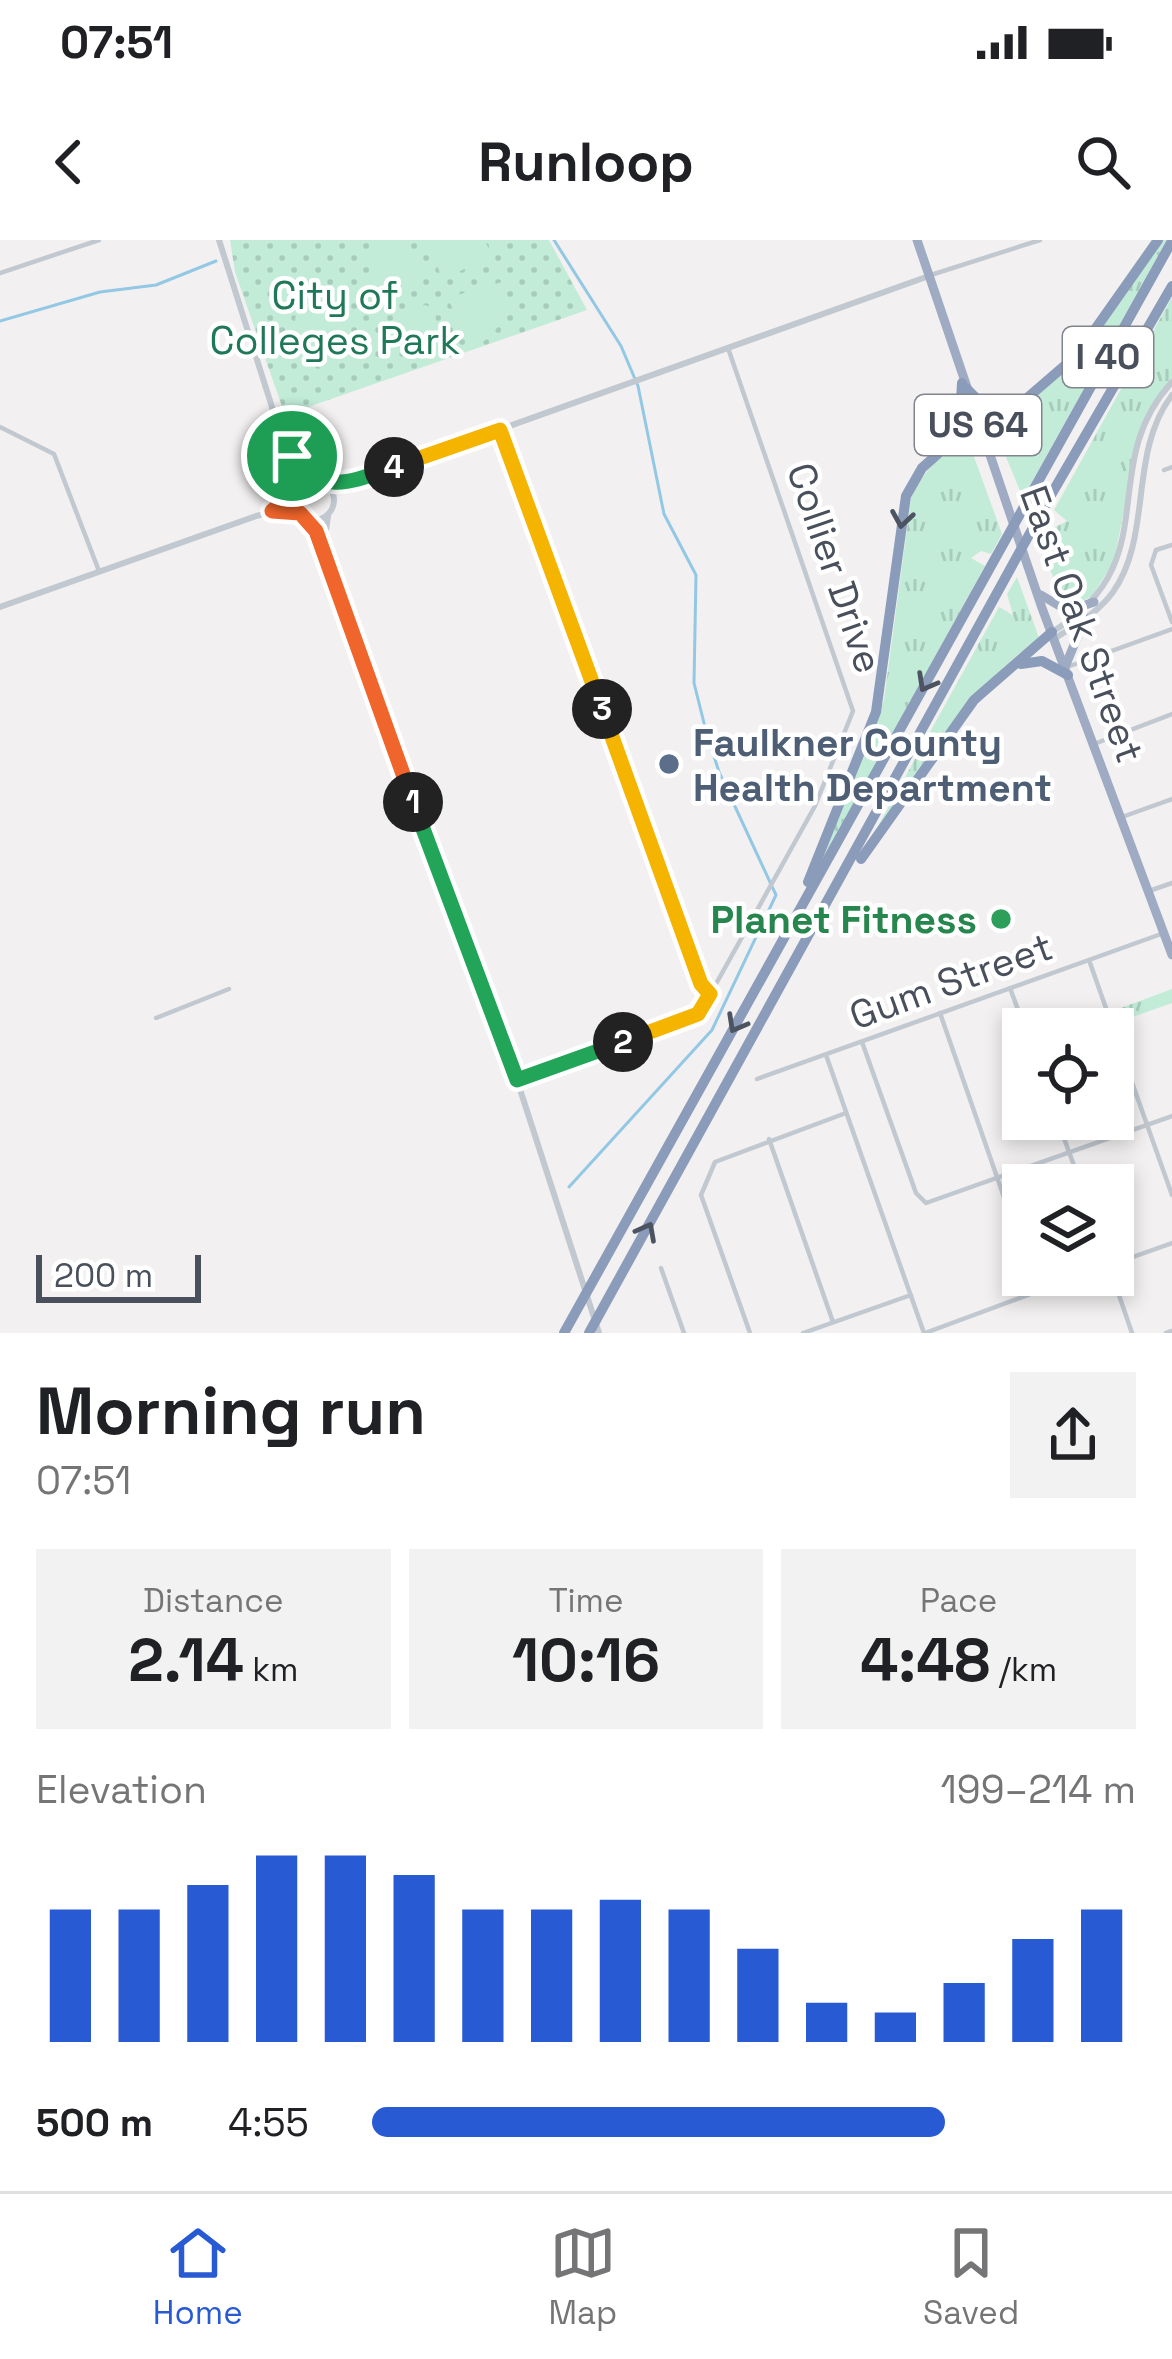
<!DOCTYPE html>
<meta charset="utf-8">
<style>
:root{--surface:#fff;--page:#f2f2f2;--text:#202124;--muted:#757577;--line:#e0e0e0;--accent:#285ad4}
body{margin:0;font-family:"Space Grotesk",sans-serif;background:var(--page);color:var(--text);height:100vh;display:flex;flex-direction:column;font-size:45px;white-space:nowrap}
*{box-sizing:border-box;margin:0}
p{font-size:39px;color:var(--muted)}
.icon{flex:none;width:66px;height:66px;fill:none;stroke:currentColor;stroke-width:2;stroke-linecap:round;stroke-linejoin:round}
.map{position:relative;height:1093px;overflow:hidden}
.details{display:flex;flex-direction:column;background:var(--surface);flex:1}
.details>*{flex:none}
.fabs{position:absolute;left:1002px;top:768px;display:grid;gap:24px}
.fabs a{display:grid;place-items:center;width:132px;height:132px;border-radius:0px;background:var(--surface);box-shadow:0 6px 18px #0003;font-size:60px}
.scale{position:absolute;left:36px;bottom:30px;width:165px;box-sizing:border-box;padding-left:12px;border:6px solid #49505c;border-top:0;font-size:33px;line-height:42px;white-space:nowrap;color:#49505c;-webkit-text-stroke:9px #fff;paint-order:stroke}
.pin{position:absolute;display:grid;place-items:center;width:102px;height:102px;color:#fff;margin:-51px;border:6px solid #fff;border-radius:50%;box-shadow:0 3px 12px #0007}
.km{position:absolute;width:60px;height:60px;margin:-30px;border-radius:50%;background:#222;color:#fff;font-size:33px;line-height:60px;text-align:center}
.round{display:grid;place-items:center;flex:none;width:126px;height:126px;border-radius:0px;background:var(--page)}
.headline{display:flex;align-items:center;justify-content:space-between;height:204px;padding:0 36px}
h1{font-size:66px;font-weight:800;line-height:90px}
.metrics{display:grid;grid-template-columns:repeat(3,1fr);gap:18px;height:204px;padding:12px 36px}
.metrics div{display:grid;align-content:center;border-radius:0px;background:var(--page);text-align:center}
.metrics b{font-size:60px;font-weight:800}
.metrics small{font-size:33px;font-weight:400}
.metrics p{font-size:33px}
.chart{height:336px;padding:24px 36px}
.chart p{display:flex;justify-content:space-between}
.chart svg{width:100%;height:216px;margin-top:12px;stroke:var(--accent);stroke-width:6}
ul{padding:0 36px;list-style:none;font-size:39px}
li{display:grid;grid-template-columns:192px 144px 1fr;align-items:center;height:90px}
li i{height:30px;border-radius:15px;background:var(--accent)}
.status{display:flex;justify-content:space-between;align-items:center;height:84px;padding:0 60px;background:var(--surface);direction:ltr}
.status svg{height:33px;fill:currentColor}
header{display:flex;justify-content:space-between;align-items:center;height:156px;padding:0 36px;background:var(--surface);font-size:54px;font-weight:800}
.menu{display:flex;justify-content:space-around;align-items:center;height:168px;border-top:3px solid var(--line);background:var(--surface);font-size:33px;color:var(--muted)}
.menu a{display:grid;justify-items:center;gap:6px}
.menu .selected{color:var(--accent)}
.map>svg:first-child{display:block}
.grass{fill:url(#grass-tufts)}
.park{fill:url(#park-dots)}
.pitch{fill:#c2ecd8}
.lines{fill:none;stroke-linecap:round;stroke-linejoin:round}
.stream{stroke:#93c8e5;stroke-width:3}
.minor{stroke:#c1c8d0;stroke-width:4.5}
.tertiary{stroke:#c1c8d0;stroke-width:6}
.trunk{stroke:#9eabc3;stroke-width:9}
.motorway{stroke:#8b9bba;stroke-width:10}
.oneway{stroke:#4c5461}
.split-1-casing{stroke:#fff;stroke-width:24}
.split-2-casing{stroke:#fff;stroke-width:24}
.split-3-casing{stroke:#fff;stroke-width:24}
.split-4-casing{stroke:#fff;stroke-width:24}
.split-5-casing{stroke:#fff;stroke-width:24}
.split-1{stroke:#f0652b;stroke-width:15}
.split-2{stroke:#22a559;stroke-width:15}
.split-3{stroke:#f5b400;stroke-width:15}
.split-4{stroke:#f5b400;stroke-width:15}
.split-5{stroke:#22a559;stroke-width:15}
.service-dot{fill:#5c6f8a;stroke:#fff;stroke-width:4.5}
.leisure-dot{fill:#2e9e5b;stroke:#fff;stroke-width:4.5}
.labels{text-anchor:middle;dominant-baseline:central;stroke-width:9;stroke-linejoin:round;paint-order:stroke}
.shield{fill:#fff;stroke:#80848d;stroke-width:3}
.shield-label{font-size:36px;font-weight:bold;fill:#49505c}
.park-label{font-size:39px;fill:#1f7858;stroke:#fff}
.street-label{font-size:39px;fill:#49505c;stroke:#fff}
.service-label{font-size:39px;font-weight:bold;fill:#4e5e75;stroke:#fff;text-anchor:start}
.leisure-label{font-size:39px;font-weight:bold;fill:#27864d;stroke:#fff;text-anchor:end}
</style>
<div class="status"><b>07:51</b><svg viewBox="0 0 49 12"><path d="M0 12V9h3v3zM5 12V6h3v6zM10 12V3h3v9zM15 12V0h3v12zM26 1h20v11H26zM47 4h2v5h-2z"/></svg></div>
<header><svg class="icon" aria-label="back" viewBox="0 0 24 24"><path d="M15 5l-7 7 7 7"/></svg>Runloop<svg class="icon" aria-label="search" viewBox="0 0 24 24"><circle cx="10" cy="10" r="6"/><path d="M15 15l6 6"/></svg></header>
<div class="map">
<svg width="1172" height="1093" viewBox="0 0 1172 1093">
<defs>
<pattern id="grass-tufts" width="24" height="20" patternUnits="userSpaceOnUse" patternTransform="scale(3)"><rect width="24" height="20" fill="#c2ecd8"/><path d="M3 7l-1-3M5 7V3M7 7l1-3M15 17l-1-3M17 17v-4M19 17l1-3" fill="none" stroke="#a8ccbc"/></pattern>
<pattern id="park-dots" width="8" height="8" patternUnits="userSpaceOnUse" patternTransform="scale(3)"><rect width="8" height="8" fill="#c2ecd8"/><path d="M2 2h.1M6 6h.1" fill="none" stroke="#a8ccbc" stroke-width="1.8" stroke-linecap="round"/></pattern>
</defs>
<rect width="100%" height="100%" fill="#f2f0f0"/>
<g class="grass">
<path d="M1162,0H1167L1023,258L994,188L1080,120Z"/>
<path d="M1172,57V138L1140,189L1114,321L1092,356L1067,369L1037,299L1045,285L1054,288L1067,281L1054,270Z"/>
<path d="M969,203L1002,294L991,314L981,311L971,318L985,326L820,625L884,460L912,251L935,221Z"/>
<path d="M1017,337L1039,398C966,451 923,524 872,597L999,367L1013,375L1007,354Z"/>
<path d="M1172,749V763L1113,784V771Z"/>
</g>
<path class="park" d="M230,0H549L587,70L285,175L235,32Z"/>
<g class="pitch">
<path d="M389,0H405L422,40L418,48L370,61V22Z"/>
<path d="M430,0H484L493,16L447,37L440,34Z"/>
<path d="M502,42C510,72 500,96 471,108L450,63L454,56Z"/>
<path d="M300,61L347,79L349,86L325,131C298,115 288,90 300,61Z"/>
<path d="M425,65L433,68L446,117C416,127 391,116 379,86Z"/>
</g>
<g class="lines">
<g class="stream">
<path d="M554,0L621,106L638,146L664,274L696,335L694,443L706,491L719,532L776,655L712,790L569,947"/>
<path d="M0,81L100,52L156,45L216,21"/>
</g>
<g class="minor">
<path d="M0,33L99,0"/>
<path d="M931,35L1040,0"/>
<path d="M0,187L54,214L99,331"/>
<path d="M500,189L702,744L710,754"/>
<path d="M1164,230L1172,227"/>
<path d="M1172,305L1156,310L1151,325L1172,382"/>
<path d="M1070,426L1172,389"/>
<path d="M1094,504L1172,474"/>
<path d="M1122,577L1172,559"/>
<path d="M1149,651L1172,643"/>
<path d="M1089,720L1113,788"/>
<path d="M1010,748L1025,789"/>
<path d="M940,773L1023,1012"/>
<path d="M156,778L229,749"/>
<path d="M1113,789L1172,955"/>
<path d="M862,802L916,953L926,963L1172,876"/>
<path d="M826,815L924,1093"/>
<path d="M757,839L1164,693"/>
<path d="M517,840L702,769L815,566L853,471L728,108"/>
<path d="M1057,879L1081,945"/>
<path d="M769,899L833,1082"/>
<path d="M1113,1024L1172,1003"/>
<path d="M661,1028L684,1093"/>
<path d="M1031,1035L1037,1051"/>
<path d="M1112,1035L1132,1093"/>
<path d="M750,1093L701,955L715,922L846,873"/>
<path d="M803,1093L911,1055"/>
<path d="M925,1093L1082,1035"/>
<path d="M1166,1093L1172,1091"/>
</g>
<g class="tertiary">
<path d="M219,0L298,249"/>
<path d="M294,219L314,240"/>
<circle cx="314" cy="260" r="20"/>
<path d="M323,243H350L929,36"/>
<path d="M304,277L324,307L517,840L599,1093"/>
<path d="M324,304L328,276"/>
<path d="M0,367L256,276L286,269L300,273"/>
<path d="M1052,392C1169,322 1094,227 1172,142"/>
<path d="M1054,399C1075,385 1098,373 1113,352C1153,295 1128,213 1172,155"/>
</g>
<g class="trunk">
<path d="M917,0L1042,368L1172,715"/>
<path d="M1041,355L1068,371L1094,362"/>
<path d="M1065,427L1085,378"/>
</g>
<g class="motorway">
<path d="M966,148L988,170L1008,167"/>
<path d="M982,197L1077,115L1158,0"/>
<path d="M954,203L968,199L985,205"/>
<path d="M1021,424L1042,421L1068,435"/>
<path d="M861,619L974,460L1052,392"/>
<path d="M808,642L876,472L906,256L922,228L959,195L962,143"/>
<path d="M564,1093L1172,1"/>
<path d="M589,1093L1051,255L1172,46"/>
</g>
</g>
<defs><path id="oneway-chevron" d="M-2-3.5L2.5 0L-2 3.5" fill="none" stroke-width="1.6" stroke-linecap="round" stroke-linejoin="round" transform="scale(3)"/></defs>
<g class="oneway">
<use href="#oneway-chevron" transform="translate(902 279) rotate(99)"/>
<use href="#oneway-chevron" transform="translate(926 443) rotate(119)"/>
<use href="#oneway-chevron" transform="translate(736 784) rotate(119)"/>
<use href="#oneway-chevron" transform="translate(647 991) rotate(-62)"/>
</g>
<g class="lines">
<g class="split-1-casing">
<path id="split-1" d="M292,216L298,249L272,271L300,273L316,291L413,562"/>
</g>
<g class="split-2-casing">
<path id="split-2" d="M413,562L517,840L623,802"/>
</g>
<g class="split-3-casing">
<path id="split-3" d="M602,469L701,744L710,754L698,774L623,802"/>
</g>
<g class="split-4-casing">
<path id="split-4" d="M394,227L500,190L602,469"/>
</g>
<g class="split-5-casing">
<path id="split-5" d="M292,216C321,257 354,241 394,227"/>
</g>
<use href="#split-1" class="split-1"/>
<use href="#split-2" class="split-2"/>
<use href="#split-3" class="split-3"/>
<use href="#split-4" class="split-4"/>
<use href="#split-5" class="split-5"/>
</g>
<circle class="service-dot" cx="669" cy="524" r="12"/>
<circle class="leisure-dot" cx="1001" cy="679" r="12"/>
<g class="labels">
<g class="shield">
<rect x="1063" y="87" width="90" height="60" rx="9"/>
<rect x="915" y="155" width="126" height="60" rx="9"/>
</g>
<g class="shield-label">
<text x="1108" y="117">I 40</text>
<text x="978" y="185">US 64</text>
</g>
<g class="park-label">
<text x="335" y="55">City of<tspan x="335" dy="45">Colleges Park</tspan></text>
</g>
<g class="street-label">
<text transform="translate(835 328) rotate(71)">Collier Drive</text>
<text transform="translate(1082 384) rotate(70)">East Oak Street</text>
<text transform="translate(951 741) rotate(-20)">Gum Street</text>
</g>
<g class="service-label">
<text x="693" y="502">Faulkner County<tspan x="693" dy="45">Health Department</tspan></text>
</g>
<g class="leisure-label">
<text x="977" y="679">Planet Fitness</text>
</g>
</g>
</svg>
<div class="fabs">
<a><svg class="icon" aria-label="locate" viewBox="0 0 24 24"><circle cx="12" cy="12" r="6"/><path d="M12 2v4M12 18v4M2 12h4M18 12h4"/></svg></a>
<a><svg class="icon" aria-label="layers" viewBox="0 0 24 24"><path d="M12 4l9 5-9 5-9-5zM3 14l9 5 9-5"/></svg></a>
</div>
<div class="scale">200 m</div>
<div class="pin" style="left:292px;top:216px;background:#1e9e55"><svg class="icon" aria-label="arrive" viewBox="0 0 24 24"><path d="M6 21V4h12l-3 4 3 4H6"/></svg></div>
<b class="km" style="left:413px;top:562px">1</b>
<b class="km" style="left:623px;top:802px">2</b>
<b class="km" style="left:602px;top:469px">3</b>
<b class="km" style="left:394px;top:227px">4</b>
</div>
<section class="details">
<div class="headline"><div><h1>Morning run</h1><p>07:51</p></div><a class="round"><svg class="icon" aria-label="share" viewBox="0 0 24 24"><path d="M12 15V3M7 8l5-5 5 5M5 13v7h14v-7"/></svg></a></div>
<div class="metrics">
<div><p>Distance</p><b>2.14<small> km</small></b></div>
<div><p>Time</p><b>10:16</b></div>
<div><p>Pace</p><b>4:48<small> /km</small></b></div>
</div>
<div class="chart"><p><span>Elevation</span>199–214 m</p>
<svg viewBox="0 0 160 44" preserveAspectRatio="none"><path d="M5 44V17M15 44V17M25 44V12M35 44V6M45 44V6M55 44V10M65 44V17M75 44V17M85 44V15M95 44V17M105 44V25M115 44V36M125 44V38M135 44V32M145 44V23M155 44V17"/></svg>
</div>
<ul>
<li><b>500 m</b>4:55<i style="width:75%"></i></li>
</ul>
</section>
<nav class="menu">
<a class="selected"><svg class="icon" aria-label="home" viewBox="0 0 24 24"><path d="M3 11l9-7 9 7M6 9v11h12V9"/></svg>Home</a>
<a><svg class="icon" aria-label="map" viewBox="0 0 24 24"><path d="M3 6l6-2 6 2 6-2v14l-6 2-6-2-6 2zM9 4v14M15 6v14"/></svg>Map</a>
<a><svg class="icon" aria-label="saved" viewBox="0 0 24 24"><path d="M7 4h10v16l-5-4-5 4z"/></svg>Saved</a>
</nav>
